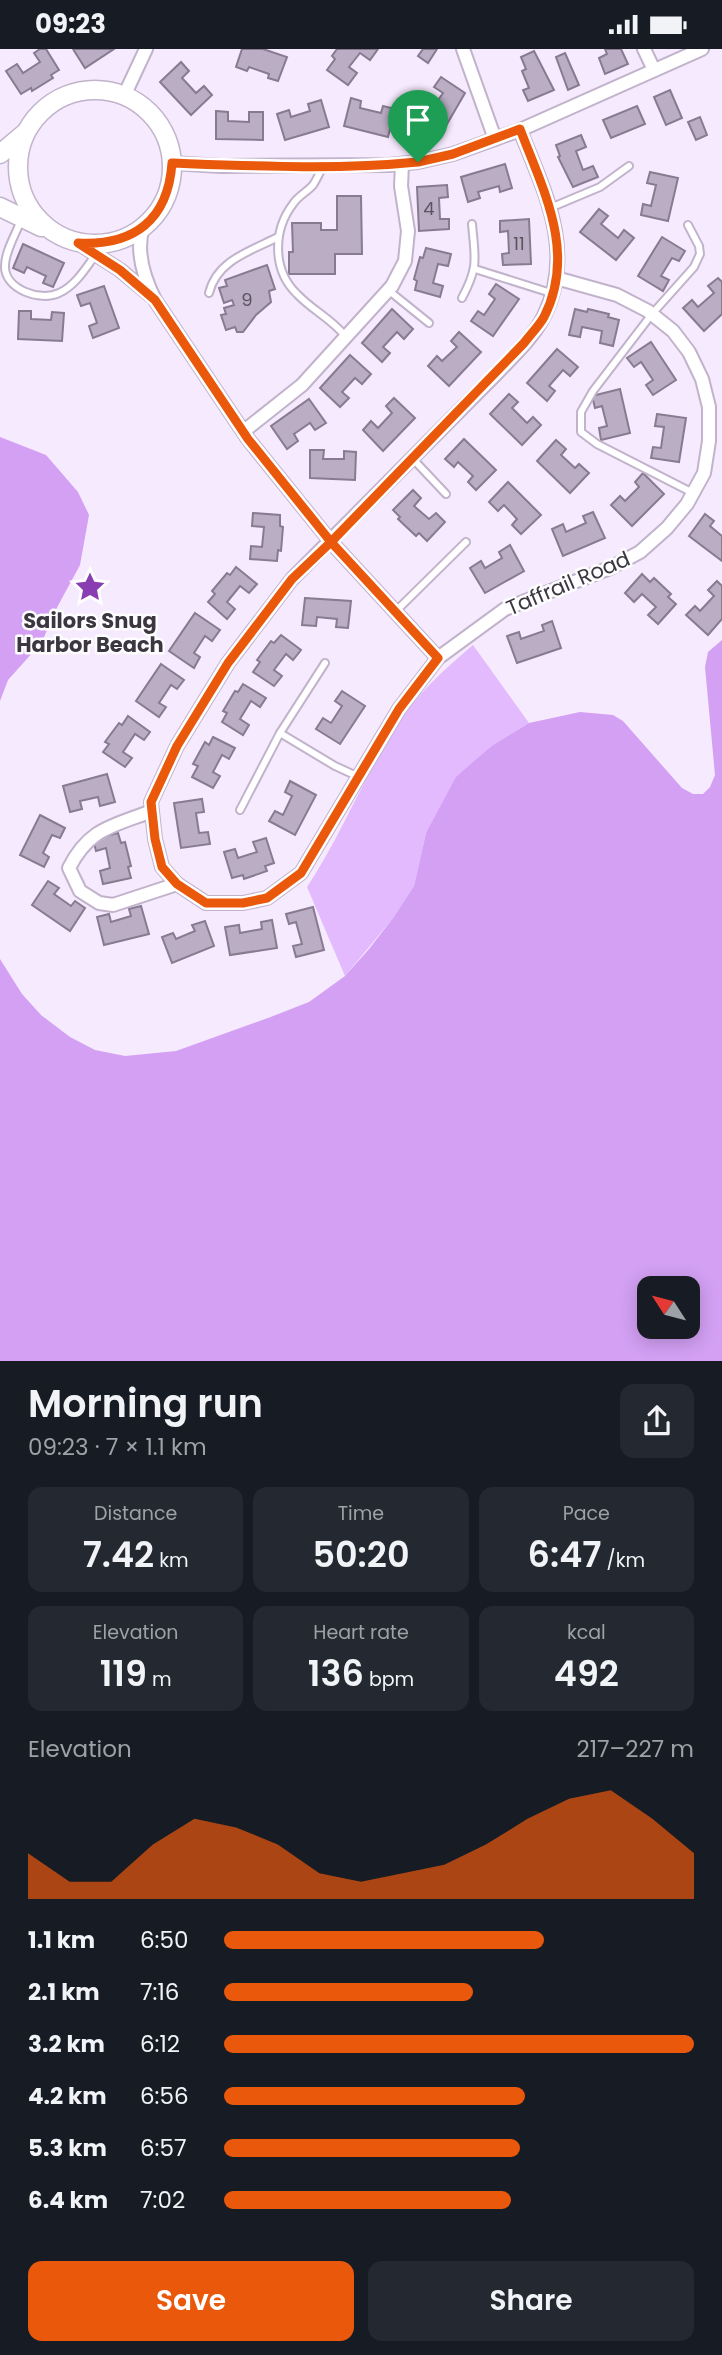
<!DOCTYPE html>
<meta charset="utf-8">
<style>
:root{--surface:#171b24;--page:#242831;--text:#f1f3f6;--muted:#9ea1a6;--accent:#ea580c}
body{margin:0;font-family:Poppins,sans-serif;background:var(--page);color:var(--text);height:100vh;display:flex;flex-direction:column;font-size:26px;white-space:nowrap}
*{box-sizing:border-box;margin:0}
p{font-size:23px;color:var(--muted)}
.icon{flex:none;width:38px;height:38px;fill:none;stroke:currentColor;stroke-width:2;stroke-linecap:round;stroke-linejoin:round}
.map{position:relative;height:1312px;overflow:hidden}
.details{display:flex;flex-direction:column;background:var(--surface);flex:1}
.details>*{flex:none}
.needle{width:46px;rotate:306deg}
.tools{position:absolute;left:637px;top:1227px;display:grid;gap:14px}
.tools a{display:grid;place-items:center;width:63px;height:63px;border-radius:14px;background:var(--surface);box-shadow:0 4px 18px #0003;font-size:35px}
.pin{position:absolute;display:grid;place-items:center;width:60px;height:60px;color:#fff;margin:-72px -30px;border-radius:50% 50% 50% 0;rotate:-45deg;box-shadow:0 0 7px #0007}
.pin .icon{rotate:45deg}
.round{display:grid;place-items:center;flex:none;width:74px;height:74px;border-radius:14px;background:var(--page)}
.head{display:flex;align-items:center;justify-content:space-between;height:119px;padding:0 28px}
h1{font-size:38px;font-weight:600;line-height:52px}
.figures{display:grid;grid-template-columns:repeat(3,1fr);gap:10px;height:119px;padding:7px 28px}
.figures div{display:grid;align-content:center;border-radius:14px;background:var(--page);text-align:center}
.figures b{font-size:35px;font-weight:600}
.figures small{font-size:19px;font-weight:400}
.figures p{font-size:19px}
.chart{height:196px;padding:14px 28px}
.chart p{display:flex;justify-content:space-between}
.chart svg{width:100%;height:126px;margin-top:7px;fill:var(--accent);opacity:.7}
.button{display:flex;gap:14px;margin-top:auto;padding:14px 28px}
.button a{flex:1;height:80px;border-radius:14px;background:var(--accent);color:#fff;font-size:28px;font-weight:600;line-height:80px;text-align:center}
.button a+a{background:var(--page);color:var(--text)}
ul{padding:0 28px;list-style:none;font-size:23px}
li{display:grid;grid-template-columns:112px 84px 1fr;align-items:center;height:52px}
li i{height:18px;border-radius:9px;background:var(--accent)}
.status{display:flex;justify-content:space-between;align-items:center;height:49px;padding:0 35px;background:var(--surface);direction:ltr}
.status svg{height:19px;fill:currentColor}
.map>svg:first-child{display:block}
.green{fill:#e3bafe}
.water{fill:#d3a0f4;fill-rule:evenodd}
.building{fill:#bbadc4;stroke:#887b91;stroke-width:2}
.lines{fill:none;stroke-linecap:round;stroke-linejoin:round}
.lane-casing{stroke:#c1b3cb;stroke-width:10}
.street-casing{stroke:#c1b3cb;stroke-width:16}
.secondary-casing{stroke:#c1b3cb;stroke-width:21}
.lane{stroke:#fff;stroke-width:6}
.street{stroke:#fff;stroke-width:12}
.secondary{stroke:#fff;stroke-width:18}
.route-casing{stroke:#fff;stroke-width:14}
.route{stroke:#ea580c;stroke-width:9}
.labels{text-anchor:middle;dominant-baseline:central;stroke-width:5;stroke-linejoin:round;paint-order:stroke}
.number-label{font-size:18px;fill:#5b5460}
.street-label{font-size:21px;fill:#3b363f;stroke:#fdfdfd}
.poi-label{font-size:21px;font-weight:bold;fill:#3b363f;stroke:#fdfdfd}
</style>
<div class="status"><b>09:23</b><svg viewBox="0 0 49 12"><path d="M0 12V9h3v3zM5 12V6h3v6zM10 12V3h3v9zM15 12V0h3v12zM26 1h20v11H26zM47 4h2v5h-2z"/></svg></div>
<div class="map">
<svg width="722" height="1312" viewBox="0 0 722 1312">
<rect width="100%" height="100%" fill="#f6eafe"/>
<path class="green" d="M473,596L529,674L493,696L426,784L414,837L393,869L345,927L307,838C341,787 363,729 396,678C416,645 445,620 473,596Z"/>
<g class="water">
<path d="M0,388L46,406L78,443L89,466L80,516L54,564L42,593L8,631L0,652Z"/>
<path d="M722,591V1312H0V910L22,945L41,966L70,988L95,1001L125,1007L176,1002L268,969L309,953L345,927L369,900L393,869L414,837L426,784L456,728L473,713L493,696L529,674L580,663L613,666L623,672L682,739L693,745H703L710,738L715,726L705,618L708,603ZM688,1239V1278H649V1239Z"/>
</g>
<g class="building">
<path d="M40,0H46L59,21L51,26L53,29L32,42L31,39L21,45L6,22L17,15L23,24L40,13L34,4Z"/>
<path d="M73,0H114L85,19Z"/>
<path d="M242,0H263L287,8L278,32L268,29L269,25L249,18L247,22L236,18Z"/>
<path d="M337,0H378L370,11L360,4L349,18L357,24L348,36L327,21L335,10L332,7Z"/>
<path d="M423,0H422H437L428,14L418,7Z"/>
<path d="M605,0H621L628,15L605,25L599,9L607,5Z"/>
<path d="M534,2L554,41L528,52L523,41L529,39L522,22L526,20L521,8Z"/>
<path d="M565,4L579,36L568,41L556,8Z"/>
<path d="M181,13L189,22L182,29L196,44L204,37L212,46L191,66L160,33Z"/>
<path d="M441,28L465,44L447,75L444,73L438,82L414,65L421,54L431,61L443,44L434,38Z"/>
<path d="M670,41L682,69L666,76L654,48Z"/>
<path d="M351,49L361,52L360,59L381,64L383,57L395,60L388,88L344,77Z"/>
<path d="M321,51L329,78L285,91L277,65L289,61L291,68L310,62L308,55Z"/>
<path d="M637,57L645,75L611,89L603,71Z"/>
<path d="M216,62L228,63V72L249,73V63H263V91L216,90Z"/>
<path d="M700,68L707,86L696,91L688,73Z"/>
<path d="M581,86L586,98L576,102L583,121L593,117L598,128L573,138L558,108L560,107L556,96Z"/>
<path d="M505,115L512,139L500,143L499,137L478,143L480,149L468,153L461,128Z"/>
<path d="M650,123L678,129L668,172L641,166L643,155L651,157L656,136L647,134Z"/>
<path d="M447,136L448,148L439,149L440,170H449V180L419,182L417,138Z"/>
<path d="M337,147H361L362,205H335V225H289V203H293L292,174H321V181H337Z"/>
<path d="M599,160L608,167L601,175L618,189L624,181L634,189L616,211L580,183Z"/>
<path d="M529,170L531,215L503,216L502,205L509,204L508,182L500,183V172Z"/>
<path d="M662,188L685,202L679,212L672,209L661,227L669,231L663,242L638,227Z"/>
<path d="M23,195L64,214L53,238L43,234L46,227L27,218L24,224L13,219Z"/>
<path d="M426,199L451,205L448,217L438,215L433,234L443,237L440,248L415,241L417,232L414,230L420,208L423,209Z"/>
<path d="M267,216L275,240L269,242L271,253L256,266L243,283H237L235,278L226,281L221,266L226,265L224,259L234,256L232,251L224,254L219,239L227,237L225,231Z"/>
<path d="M718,229L722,233V265L704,282L683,259L692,251L698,258L714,244L708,237Z"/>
<path d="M496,235L519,250L493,287L471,272L478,262L484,266L495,250L489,245Z"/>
<path d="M104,237L119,279L93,289L89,277L97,274L90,254L81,257L77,246Z"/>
<path d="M392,260L413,280L404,290L397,283L383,298L390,304L382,313L362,294Z"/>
<path d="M575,260L587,263L588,260L609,265L608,268L619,271L613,297L600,294L602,282L582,278L580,288L569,286Z"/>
<path d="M19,262H31V270L51,271L52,263L64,264L62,292L18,290Z"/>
<path d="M459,283L481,303L449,337L428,317L437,307L442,312L457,298L451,292Z"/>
<path d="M651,293L676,331L653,346L646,336L653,331L641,313L634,318L627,309Z"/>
<path d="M557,300L578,318L570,327L563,321L549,337L555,342L547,352L527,334Z"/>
<path d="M350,306L371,325L362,335L355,329L342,343L349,349L340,358L320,339Z"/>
<path d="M620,340L630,384L601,391L599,379L607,377L602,357L595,359L592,347Z"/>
<path d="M509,345L518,353L512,359L527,374L533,368L541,376L522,396L490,365Z"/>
<path d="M394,349L415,369L383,402L363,381L371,372L378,379L392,364L386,357Z"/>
<path d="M309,350L326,374L315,381L310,374L294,385L298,392L287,400L271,377Z"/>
<path d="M657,365L686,369L679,413L651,409L653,398L661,399L664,378L655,377Z"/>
<path d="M464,390L496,421L476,441L468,433L473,427L458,413L454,418L445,410Z"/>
<path d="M556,391L566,400L561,406L575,419L579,415L589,424L570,444L537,412Z"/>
<path d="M310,401H324L323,410H344V402L356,403L355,431L310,429Z"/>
<path d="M643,424L664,445L632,477L611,456L620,447L625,452L639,438L635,433Z"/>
<path d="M508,433L541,466L521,485L512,476L517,470L504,456L498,462L489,453Z"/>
<path d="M413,441L421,449L414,457L429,470L436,464L445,473L427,492L419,484L416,487L398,470L400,468L393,461Z"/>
<path d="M593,463L605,489L563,507L552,480L563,475L566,483L586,474L583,467Z"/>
<path d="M253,464L280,466V477L283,478L281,502L278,501L277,512L250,510L251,497L262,498L264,478L252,477Z"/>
<path d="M705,465L714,472L710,477L722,487V512L689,487Z"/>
<path d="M510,496L524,522L485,544L470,519L481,512L485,519L502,509L499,503Z"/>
<path d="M236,518L257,535L249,544L240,537L227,553L235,560L227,570L208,553L215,545L212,542L227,524L230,526Z"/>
<path d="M642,525L650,533L654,529L671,545L668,548L676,555L658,575L648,566L656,558L642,545L634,553L625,544Z"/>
<path d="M717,532L722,537V570L708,586L686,566L695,557L700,562L714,547L708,541Z"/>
<path d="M305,549L351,552L348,579L336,578L337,570L317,568L316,577L302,576Z"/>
<path d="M195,564L220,581L212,592L205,587L194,604L200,608L194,619L169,602Z"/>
<path d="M552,572L561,599L517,614L507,587L519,583L521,590L544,582L542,576Z"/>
<path d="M281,586L301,601L293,611L286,605L274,621L282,627L274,637L253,623L260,613L257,611L271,592L274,594Z"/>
<path d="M161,615L184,631L177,640L171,636L159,654L166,658L159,668L136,652Z"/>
<path d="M243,635L266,649L260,658L251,652L240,670L249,676L243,686L222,673L227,664L223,662L235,642L238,643Z"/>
<path d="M342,642L365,657L340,695L316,680L323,669L331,674L342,657L335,652Z"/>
<path d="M128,667L150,683L144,691L135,685L123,703L132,709L125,718L103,703L109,695L105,693L119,674L122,676Z"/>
<path d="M213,688L235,699L229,710L222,706L213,723L220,727L213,739L192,728L198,717L193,715L205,693L209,696Z"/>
<path d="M107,725L115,753L100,757L98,748L80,752L82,760L70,763L63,737Z"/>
<path d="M290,732L316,746L295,786L269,772L275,762L283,766L292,747L285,743Z"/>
<path d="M202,750L204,763L196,764L199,784L208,783L210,795L181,799L174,754Z"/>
<path d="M40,766L65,779L60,789L52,786L43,804L49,808L44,818L20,806Z"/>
<path d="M118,784L121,794L125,793L131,817L128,818L131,829L103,835L100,822L110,819L106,799L96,802L93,790Z"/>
<path d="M266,789L274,814L265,817L267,822L244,830L243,826L232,829L224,803L235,800L238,809L257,803L253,793Z"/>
<path d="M48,832L59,839L54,845L71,857L75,852L85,859L70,882L32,856Z"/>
<path d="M141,857L149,885L104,896L97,868L109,865L111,873L131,867L129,860Z"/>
<path d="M313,858L324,901L296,908L293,897L302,895L296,873L289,875L286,865Z"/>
<path d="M272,871L277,899L230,906L225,878L239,876L240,884L262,880L261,873Z"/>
<path d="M205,872L214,897L172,914L162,888L173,884L176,890L195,882L192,876Z"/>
</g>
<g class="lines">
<g class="lane-casing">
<g id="lane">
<path d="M323,117C320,123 317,130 313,136C307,143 298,147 293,155C273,181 272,221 297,245C313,262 331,269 346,288"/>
<path d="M550,159L600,138L629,117"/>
<path d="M21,171C16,185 5,202 5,217C4,240 40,253 59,244C75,237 86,219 96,205"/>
<path d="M688,176L699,197L700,205L694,218L652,265L593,342L581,363V383L597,395L693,444"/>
<path d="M475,220L551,244"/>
<path d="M388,241L429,274"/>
<path d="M209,244C217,211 251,202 278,188"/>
<path d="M462,249C479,217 475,210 472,175"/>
<path d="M413,410L446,445"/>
<path d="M395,563L466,493"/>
<path d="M280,684L335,717L359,728"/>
<path d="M240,761L280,684L325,614"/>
</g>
</g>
<g class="street-casing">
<g id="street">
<path d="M463,0L495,90"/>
<path d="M644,0L654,21"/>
<path d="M124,47L146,0"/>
<path d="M520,81C544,142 576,201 544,267C533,289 512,308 496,325L292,530L228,614L177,697L151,753L155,790L162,818L177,835L206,854H243L267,849L301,824L399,660L438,609L505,560L610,519L640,503L667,479L687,455L704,424L709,392V358L702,330L689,303L673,282L648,262L617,246L556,229"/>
<path d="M172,114L221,117L389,116L418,113L453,105L520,81L702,0"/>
<path d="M143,178C135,203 144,229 155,251L248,390L331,493L438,609"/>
<path d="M78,194L120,221L150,246"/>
<path d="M244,382L302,336L392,237L405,212L408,182L401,137L402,115"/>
<path d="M152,762C113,777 89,779 69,819L80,842L99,854L113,856L177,835"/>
</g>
</g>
<g class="secondary-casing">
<g id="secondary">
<circle cx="95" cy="118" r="77"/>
<path d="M0,105L25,84"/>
<path d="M0,158L41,178"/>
</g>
</g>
<use href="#lane" class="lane"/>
<use href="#street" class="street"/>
<use href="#secondary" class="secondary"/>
</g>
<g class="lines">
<g class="route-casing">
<path id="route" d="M418,113C337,121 253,117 172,114C168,171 134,197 78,194L120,221L155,251L248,390L331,493L438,609L399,660L301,824L267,849L243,854H206L177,835L162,818L155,790L151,753L177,697L228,614L292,530L331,493L524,294C530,286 539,277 544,268C577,203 543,141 520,80L453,105L418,113"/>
</g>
<use href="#route" class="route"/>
</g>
<defs>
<g id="sight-bare" transform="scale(2.415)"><path d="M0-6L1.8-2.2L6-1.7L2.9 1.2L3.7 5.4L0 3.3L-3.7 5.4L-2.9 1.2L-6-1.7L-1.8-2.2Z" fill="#883eb0" stroke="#fdfdfd" stroke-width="2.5" paint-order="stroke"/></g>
</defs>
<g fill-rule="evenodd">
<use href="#sight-bare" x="90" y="538"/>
</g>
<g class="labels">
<g class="number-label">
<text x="429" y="159">4</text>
<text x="519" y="194">11</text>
<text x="247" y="250">9</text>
</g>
<g class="street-label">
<text transform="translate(568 534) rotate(-23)">Taffrail Road</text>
</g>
<g class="poi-label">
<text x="90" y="571">Sailors Snug<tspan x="90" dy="24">Harbor Beach</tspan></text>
</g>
</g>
</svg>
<div class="tools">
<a><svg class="needle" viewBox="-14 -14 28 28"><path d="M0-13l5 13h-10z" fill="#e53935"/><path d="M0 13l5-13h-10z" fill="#9ea1a6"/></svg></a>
</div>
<div class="pin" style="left:418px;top:113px;background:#1e9e55"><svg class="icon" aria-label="arrive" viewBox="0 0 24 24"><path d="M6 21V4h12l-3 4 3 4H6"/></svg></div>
</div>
<section class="details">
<div class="head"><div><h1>Morning run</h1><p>09:23 · 7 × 1.1 km</p></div><a class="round"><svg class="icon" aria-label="share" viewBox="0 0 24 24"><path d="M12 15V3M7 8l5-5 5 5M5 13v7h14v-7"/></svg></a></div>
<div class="figures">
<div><p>Distance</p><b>7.42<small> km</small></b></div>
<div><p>Time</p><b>50:20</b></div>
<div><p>Pace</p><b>6:47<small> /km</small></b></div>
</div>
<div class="figures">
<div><p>Elevation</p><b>119<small> m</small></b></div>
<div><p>Heart rate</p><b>136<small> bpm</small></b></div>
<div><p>kcal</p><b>492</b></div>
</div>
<div class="chart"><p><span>Elevation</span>217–227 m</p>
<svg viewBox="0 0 160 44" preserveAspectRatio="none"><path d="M0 44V28L10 38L20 38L30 25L40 16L50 19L60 25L70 35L80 38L90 35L100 32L110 25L120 16L130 9L140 6L150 16L160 28V44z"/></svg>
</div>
<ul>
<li><b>1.1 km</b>6:50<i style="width:68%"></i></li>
<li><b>2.1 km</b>7:16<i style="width:53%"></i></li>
<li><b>3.2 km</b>6:12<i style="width:100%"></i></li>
<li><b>4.2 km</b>6:56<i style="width:64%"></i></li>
<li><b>5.3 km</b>6:57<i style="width:63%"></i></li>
<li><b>6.4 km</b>7:02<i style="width:61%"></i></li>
</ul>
<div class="button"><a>Save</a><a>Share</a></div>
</section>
